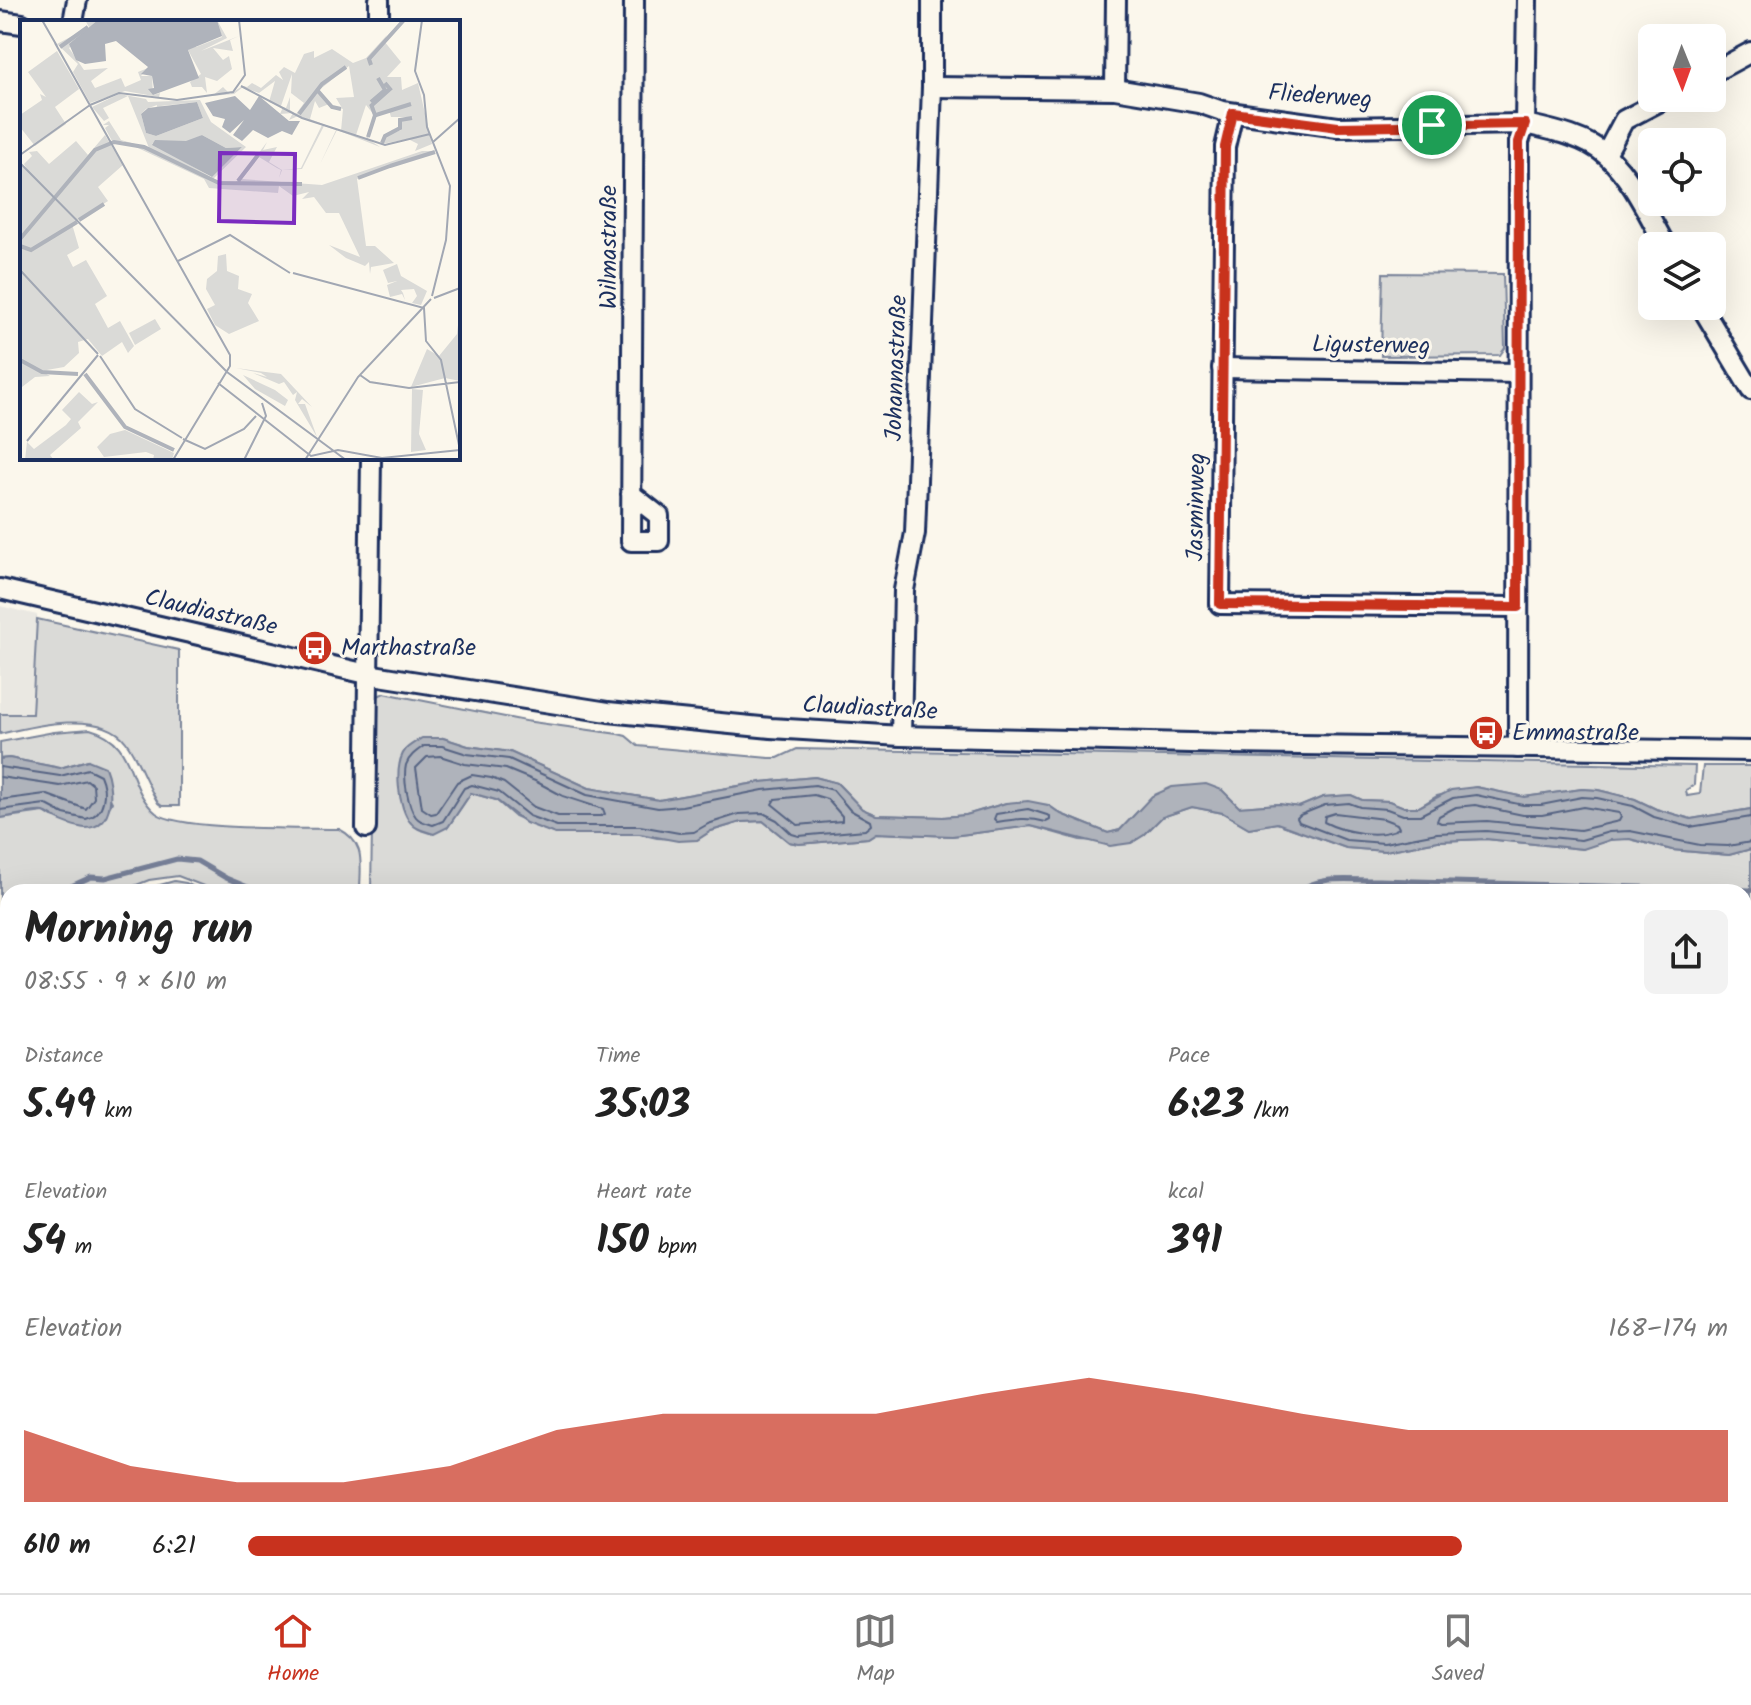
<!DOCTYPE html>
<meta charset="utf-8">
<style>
:root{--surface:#fff;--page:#f2f2f2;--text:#222;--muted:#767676;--line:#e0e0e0;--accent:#c8321e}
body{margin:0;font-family:Kalam,sans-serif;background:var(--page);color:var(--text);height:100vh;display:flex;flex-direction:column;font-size:30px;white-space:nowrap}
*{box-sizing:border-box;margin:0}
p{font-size:26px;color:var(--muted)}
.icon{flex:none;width:44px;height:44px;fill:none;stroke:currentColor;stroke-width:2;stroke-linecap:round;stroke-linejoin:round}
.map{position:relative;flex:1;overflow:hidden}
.side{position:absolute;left:0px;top:884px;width:1752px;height:710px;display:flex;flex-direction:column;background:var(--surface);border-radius:24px 24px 0 0;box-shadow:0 8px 32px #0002}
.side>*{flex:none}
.needle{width:52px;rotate:179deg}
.buttons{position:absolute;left:1638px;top:24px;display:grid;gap:16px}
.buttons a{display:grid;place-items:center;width:88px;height:88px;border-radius:12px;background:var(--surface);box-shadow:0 8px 32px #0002;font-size:40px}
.pin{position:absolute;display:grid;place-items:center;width:68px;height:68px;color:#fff;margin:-34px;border:4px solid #fff;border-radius:50%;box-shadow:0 2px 8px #0007}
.round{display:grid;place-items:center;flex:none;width:84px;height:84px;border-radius:12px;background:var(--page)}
.overview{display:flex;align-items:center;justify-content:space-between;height:136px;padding:0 24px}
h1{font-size:44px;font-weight:800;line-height:60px}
.stats{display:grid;grid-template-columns:repeat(3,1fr);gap:12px;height:136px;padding:8px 24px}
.stats div{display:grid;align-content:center}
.stats b{font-size:40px;font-weight:800}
.stats small{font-size:22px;font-weight:400}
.stats p{font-size:22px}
.chart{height:224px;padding:16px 24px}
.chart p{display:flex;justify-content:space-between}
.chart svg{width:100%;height:144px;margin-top:8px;fill:var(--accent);opacity:.7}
ul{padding:0 24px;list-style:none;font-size:26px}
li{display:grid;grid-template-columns:128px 96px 1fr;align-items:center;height:60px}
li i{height:20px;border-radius:10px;background:var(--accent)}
.tab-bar{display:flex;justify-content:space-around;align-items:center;height:112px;border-top:2px solid var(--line);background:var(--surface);font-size:22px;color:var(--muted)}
.tab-bar a{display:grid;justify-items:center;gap:4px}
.tab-bar .current{color:var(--accent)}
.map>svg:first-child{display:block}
.built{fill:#eae8e2}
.green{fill:#dadad7;stroke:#7a849a;stroke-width:2}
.water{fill:#afb3bb;stroke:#747e96;stroke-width:2}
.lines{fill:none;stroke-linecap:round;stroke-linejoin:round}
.shore{stroke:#566483;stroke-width:2}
.stream{stroke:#747e96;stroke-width:5}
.minor-casing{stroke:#1b2f5e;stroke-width:24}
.minor{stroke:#fbf7ec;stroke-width:18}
.route-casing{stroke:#fff;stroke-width:16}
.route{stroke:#c8321e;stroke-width:10}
.labels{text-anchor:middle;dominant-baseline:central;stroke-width:6;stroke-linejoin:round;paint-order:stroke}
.street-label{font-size:24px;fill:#1b2f5e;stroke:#fbf7ec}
.poi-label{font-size:24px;fill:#1b2f5e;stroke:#fbf7ec;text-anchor:start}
.inset-river{fill:none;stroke:#afb3bb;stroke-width:4}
.inset-road{fill:none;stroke:#a1a7b3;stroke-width:2}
.view{fill:#7b2cbf;fill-opacity:0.15;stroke:#7b2cbf;stroke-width:4}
.inset-edge{fill:none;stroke:#1b2f5e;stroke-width:4}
</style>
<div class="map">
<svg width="1751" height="1593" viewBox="0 0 1751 1593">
<rect width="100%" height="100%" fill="#fbf7ec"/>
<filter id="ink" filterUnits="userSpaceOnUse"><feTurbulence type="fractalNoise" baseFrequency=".0125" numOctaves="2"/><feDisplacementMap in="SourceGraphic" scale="16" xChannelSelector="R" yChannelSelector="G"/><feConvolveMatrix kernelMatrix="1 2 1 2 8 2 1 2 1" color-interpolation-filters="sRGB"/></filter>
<g filter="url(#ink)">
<path class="built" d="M0,606L37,615L32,714H0Z"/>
<g class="green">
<path d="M1383,273L1503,274L1505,348L1500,355L1381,356Z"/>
<path d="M37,619L179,650V806H162L158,803C146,783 139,760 126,742C102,709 33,726 0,734V714H32Z"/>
<path d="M384,693L525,721L618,734L626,736L638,746L769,758H778L797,749L1695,766L1694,785L1686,790L1687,796L1700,794L1703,766H1751V809L1691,819L1656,809L1635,799L1598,790L1582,789L1524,797L1476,787L1437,796L1419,807H1404L1389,801L1362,800L1351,795L1323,797L1299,807L1279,804L1239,807L1222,790L1153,796L1120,830L1108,833L1061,814L1048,805L1006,803L966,815L943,817L876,815L862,809L837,783L815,777L761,782L659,800L589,788L510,752L468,746L443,738L448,827L471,793L496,800L514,816L555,834H640L657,838L697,840L711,831L741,822L763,821L789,842L799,844L868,838L876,833L952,836L1031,826L1080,840L1131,843L1144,835L1162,817L1192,807L1223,813L1249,828L1277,823L1346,848L1385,851L1438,841L1486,839L1582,849L1611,839H1630L1672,850L1729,855L1751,849V910L1744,909V892H371L374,702L376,697Z"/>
<path d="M90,729C138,742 125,787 156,813C179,831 305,828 339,829C367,843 360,865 360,892H219L178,876L149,880L119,892H8V930L0,933V818L44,812L52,817L96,825L104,818L112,802L88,760L60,768L9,758L0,759V742L54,732Z"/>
<path d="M174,881L186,883L204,892H135Z"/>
<path d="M513,1586H861L858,1593H509Z"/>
</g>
<g class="water">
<path d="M422,738H443L468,746L510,752L589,788L659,800L761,782L815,777L837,783L862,809L876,815L943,817L966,815L1006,803L1028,801L1048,805L1061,814L1108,833L1120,830L1152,796L1172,787L1206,784L1222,790L1239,807L1279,804L1299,807L1323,797L1351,795L1362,800L1389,801L1404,807H1419L1451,790L1476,787L1524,797L1582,789L1598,790L1635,799L1656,809L1691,819L1751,809V849L1729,855L1672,850L1630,839L1610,840L1583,849L1486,839L1438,841L1385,851L1346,848L1277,823L1249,828L1223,813L1192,807L1162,817L1144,835L1131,843L1110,846L1031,826L952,836L876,833L868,838L799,844L789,842L763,821L741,822L711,831L697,840L678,841L640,834H555L526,823L496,800L471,793L448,827L434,834C426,831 416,830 411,823C398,809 393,764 406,749C410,745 417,741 422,738Z"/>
<path d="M9,758L60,768L88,760L105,767C113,786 116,828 85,828C76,827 62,822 55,818C51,816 48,813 44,812C35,810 10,817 0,818V759Z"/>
<path d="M1751,1187V1593H1313L1320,1586H1744V1194Z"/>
</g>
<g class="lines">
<g class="shore">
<path d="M424,746H442L467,754L509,759L587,795L658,808L682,806L763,790L815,785L833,790L850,810L870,821L871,825L865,830L799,836L792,834L777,820L763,813L739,814L708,824L694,832L679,833L640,826H557L529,816L499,792L472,785L464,788L443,821L433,825C427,823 420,822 416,817C408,807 403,778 406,765C409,756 417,751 424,746Z"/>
<path d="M440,756L465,764L506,769L535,781L563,796L603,809L605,814L601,816H558L534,807L504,783L491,778L472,775L457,782L436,813L431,814L422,808L416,768L427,757Z"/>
<path d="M0,767L60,776L88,769L100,775C107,791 106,814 86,819L64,814L45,804L0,810"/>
<path d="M0,777L60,786L87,780L93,785L94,798L86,809L45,794L0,800"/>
<path d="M814,795L827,799L842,816V821L798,825L772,804L775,799Z"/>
<path d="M1475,805L1523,815H1542L1583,807L1619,813L1621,817L1619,821L1580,830L1487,821L1441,823L1437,821L1439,816L1456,807Z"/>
<path d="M1028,809L1050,816V820L1046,822C1029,817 1015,819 997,822L994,819L996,814Z"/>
<path d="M1335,813L1384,819L1397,824L1399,828C1380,839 1343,832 1324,822L1325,816Z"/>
<path d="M1751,817L1690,827L1654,817L1633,806L1597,798L1582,797L1541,805H1523L1476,795L1453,798L1420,815H1403L1387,809L1360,807L1349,803L1325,805L1300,815L1297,818L1299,822L1346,840L1384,843L1437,833L1486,831L1581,840L1609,832L1630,831L1700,845L1728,846L1751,842"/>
</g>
<g class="stream">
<path d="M58,892L91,877L105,878L177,859L197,861L226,878L260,892"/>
<path d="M734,892H735"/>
<path d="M1298,892C1318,874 1353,881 1379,880L1751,890"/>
<path d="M1361,892L1377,881"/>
<path d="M0,917L8,915"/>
<path d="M831,1593L835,1586"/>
</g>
<g class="minor-casing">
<g id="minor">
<path d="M0,21L22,24"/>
<path d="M73,22L77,0"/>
<path d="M379,22V0"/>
<path d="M1712,73L1751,52"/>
<path d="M932,87L1115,89L1199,103L1222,111L1338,127L1525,124C1552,130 1587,137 1607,156C1633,179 1649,217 1666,246"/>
<path d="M1115,89L1116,0"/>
<path d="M1233,113L1225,147L1220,604L1518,607"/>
<path d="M1606,154L1624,120L1666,98"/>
<path d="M1701,306L1751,390"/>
<path d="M1222,368L1518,373"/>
<path d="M631,494L659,516V541H631L634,0"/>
<path d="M0,589L367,674L608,712L771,728L901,736L1231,744L1751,751"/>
<path d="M901,736L904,590L915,533L932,87V0"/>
<path d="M1518,748L1519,142L1525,124L1527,0"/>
<path d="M366,828L371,458"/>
<path d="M0,1265L8,1264"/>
<path d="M876,1586L887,1593"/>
</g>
</g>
<use href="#minor" class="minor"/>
</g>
</g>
<g class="lines" filter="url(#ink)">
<g class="route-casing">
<path id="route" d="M1233,113L1338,127L1525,124L1519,142L1518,607L1220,604L1225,147Z"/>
</g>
<use href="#route" class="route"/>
</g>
<defs>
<g id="bus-disc" transform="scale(1.8)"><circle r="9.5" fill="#c8321e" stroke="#fbf7ec"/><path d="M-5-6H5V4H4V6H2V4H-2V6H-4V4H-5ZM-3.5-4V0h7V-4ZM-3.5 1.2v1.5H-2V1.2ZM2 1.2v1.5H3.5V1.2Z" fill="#fff"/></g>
</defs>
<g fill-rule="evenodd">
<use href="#bus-disc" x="315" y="648"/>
<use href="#bus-disc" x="1486" y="733"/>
</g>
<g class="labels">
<g class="street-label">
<text transform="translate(1320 97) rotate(4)">Fliederweg</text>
<text transform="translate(609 247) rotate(-90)">Wilmastraße</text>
<text transform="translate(1371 346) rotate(1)">Ligusterweg</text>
<text transform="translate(897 368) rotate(-88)">Johannastraße</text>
<text transform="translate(1197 507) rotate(-89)">Jasminweg</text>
<text transform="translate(211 613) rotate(13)">Claudiastraße</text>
<text transform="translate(870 709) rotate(3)">Claudiastraße</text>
</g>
<g class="poi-label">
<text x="341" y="648">Marthastraße</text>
<text x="1512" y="733">Emmastraße</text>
</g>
</g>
<g transform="translate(20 20)">
<rect width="440" height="440" fill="#fbf7ec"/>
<path d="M65,0L78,2L49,28L64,50L88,48L71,61L75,68L101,58L105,67L121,60L118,52L128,48L121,56H132L133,75L140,73L139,77L105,71L70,83L53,52L58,44L37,24L69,7ZM197,0L207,18L181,31L219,16L210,20L213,31L193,28L203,40L209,36L212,49L197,61L185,57L187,73L182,67H172L170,62L181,54L168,30L175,22L176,27L202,17ZM367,15L364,21L381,42L367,57H381L382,70L398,63L412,124L395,131L398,124L388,119L362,124L365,116L381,110V100L393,97H371L369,90L356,96L348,119L360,127L317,110L300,144L316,110L304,106L282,149L262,150L259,158L261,150L257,148L239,137L222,159L302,165L402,131H416L337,159L346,226H355L374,243L351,247L350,254L349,242L345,246L326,238L309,225L340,237L319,193H306L294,177L282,179L289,172L273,176L259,166L258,173L189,168L184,159L103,121L93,123L98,132L85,108L89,105H83L89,101L101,120L129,128L108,76L83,88L89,98L84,101L72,87L99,74L126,79L128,82L180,80L191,102L226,127L192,160L216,162L237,135L233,132L238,134L247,122L243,130L257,127L249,142L262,150L281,148L302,105L278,96L269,100L273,93L260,94L263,87L249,82L255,61L239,73L223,67L214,74L192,76L203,67L210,74L221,67L224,66L227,67L232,63L241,68L256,55L263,60L259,52L264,47L275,53L284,34L294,31V38L312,29L333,43L346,38ZM329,46L334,77L316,78L322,88L313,87L298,71ZM272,54L271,73L284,83L276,94L270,90V77L266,88L261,86ZM295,81L299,88L309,84L323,89L321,111L290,99ZM177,82L183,98L136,116L126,113L121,94L126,89L137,85L135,97L146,103L156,88L141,86ZM346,85L354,95L346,119L336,115ZM182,115L206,128L222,127L191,157L132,123L171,121ZM37,31L59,69L35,87L46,104L15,126L0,107V95L22,80L20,74L26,77L8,52ZM85,115L103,145L78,167L88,181L52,204L59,228L47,235L53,247L66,240L87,276L75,284L88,308L100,301L114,326L108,333L102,322L82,336L68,319L58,322L59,333L44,347L21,351L30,356L15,357L2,367L0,144L9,153L4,144L12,136L9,132L17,131L29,144L56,121L68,135ZM206,234L207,251L219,256L218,269L232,274L228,283L239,301L209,314L195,305L187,289L195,285L186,269L187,259L197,251L198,236ZM377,244L381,256L407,271L401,285L392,283L397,276L394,269L381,270L383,273L385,280L382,274L370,277L367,265L377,261L368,263L363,250ZM440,287V361L425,358L391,367L407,329L419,336L437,314ZM135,299L141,309L115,325L109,313ZM216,348L261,354L292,387L282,379L278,384H285L297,417L275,380L277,372L273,375L264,362L259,364L233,353L247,357L241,353ZM223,355L255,370L268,380L265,386L235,369ZM392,369L403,370L399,414L406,430L391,432ZM59,372L72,384L78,382L58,402L61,408L30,435L34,440H5L7,422L14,429L46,405L51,399L42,390ZM105,410L154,433L152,440H133L134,435L126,432L84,437L77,427L90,414Z" fill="#dadad7" fill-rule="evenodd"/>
<path d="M78,0H197L202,16L168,30L179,58L133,75L128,69L134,68L132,56L121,54L128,47L96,21L85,24L86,41L65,44L56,40L49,24ZM215,76L230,90L239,76L269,101H280L272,115L262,111L248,118L233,110L222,121L213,115L224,100L210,113L202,107L205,99L193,96L185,83ZM177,82L183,98L136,116L126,113L121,94L128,88ZM182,115L206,128L222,127L192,157L132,125L135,120L166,121Z" fill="#afb3bb"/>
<path class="inset-river" d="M40,27L68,7M351,45L349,39L384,0M298,71L312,87L321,89M351,82L365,70L358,58M351,86L370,69L365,63M279,94L302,64L326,47M356,95L391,84M348,117L355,95L351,84M362,123L365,116L380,108V100L392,98M370,146L415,132M338,158L370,146M218,161L238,135M59,200L84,184M0,219L75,130L94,122L124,127L199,163L282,164M0,226L11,230L57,202M0,340L22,352L58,354M65,354L105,407L154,430"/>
<path class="inset-road" d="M22,0L37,26M402,0L395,51L404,75L407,107L430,166L426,220L412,276M35,23L210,335V346L153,440M221,66L282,98L365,125L410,114M70,85L99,73L157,80L213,72L225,55L219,0M413,122L440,98M0,135L70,85M0,143L207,352L326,440M158,241L210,215L270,253M0,250L78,334M273,253L404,288L406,321L421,340L440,430M414,278L440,268M80,336L115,389L162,418M340,355L350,362L389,368L440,362M198,363L291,436L318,430L362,438L440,430M163,419L185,429L224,409L236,396M7,421L78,335M224,440L246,396L242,383M285,440L338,357L411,279"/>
<path class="view" d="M200,133L275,134L274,203L199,201Z"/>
<rect width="440" height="440" class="inset-edge"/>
</g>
</svg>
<div class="buttons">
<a><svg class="needle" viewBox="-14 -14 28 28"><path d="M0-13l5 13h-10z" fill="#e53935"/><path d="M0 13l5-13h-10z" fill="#767676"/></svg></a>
<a><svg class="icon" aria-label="locate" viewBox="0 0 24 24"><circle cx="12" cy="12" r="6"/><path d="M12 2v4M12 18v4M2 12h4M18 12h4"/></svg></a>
<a><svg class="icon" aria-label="layers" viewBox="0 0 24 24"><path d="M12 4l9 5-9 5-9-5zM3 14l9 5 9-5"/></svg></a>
</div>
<div class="pin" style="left:1432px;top:125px;background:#1e9e55"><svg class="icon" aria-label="arrive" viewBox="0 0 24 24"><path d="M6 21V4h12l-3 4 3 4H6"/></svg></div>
<section class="side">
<div class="overview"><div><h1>Morning run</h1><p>08:55 · 9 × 610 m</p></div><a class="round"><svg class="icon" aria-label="share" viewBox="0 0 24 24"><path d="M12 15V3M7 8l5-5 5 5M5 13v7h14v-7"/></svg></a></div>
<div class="stats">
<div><p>Distance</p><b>5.49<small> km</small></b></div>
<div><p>Time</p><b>35:03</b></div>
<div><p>Pace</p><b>6:23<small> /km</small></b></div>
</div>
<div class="stats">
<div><p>Elevation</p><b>54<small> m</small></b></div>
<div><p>Heart rate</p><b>150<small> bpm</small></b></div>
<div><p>kcal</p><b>391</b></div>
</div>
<div class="chart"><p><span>Elevation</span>168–174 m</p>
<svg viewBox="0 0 160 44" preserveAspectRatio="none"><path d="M0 44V22L10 33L20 38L30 38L40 33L50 22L60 17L70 17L80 17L90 11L100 6L110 11L120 17L130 22L140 22L150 22L160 22V44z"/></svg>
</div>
<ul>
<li><b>610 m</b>6:21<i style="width:82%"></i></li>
</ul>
</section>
</div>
<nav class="tab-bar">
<a class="current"><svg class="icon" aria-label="home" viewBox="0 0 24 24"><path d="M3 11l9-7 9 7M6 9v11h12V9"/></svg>Home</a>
<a><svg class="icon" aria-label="map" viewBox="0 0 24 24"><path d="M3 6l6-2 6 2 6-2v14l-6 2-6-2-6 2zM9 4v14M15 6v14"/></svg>Map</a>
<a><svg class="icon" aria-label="saved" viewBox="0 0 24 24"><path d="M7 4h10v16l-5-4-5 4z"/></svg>Saved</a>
</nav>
